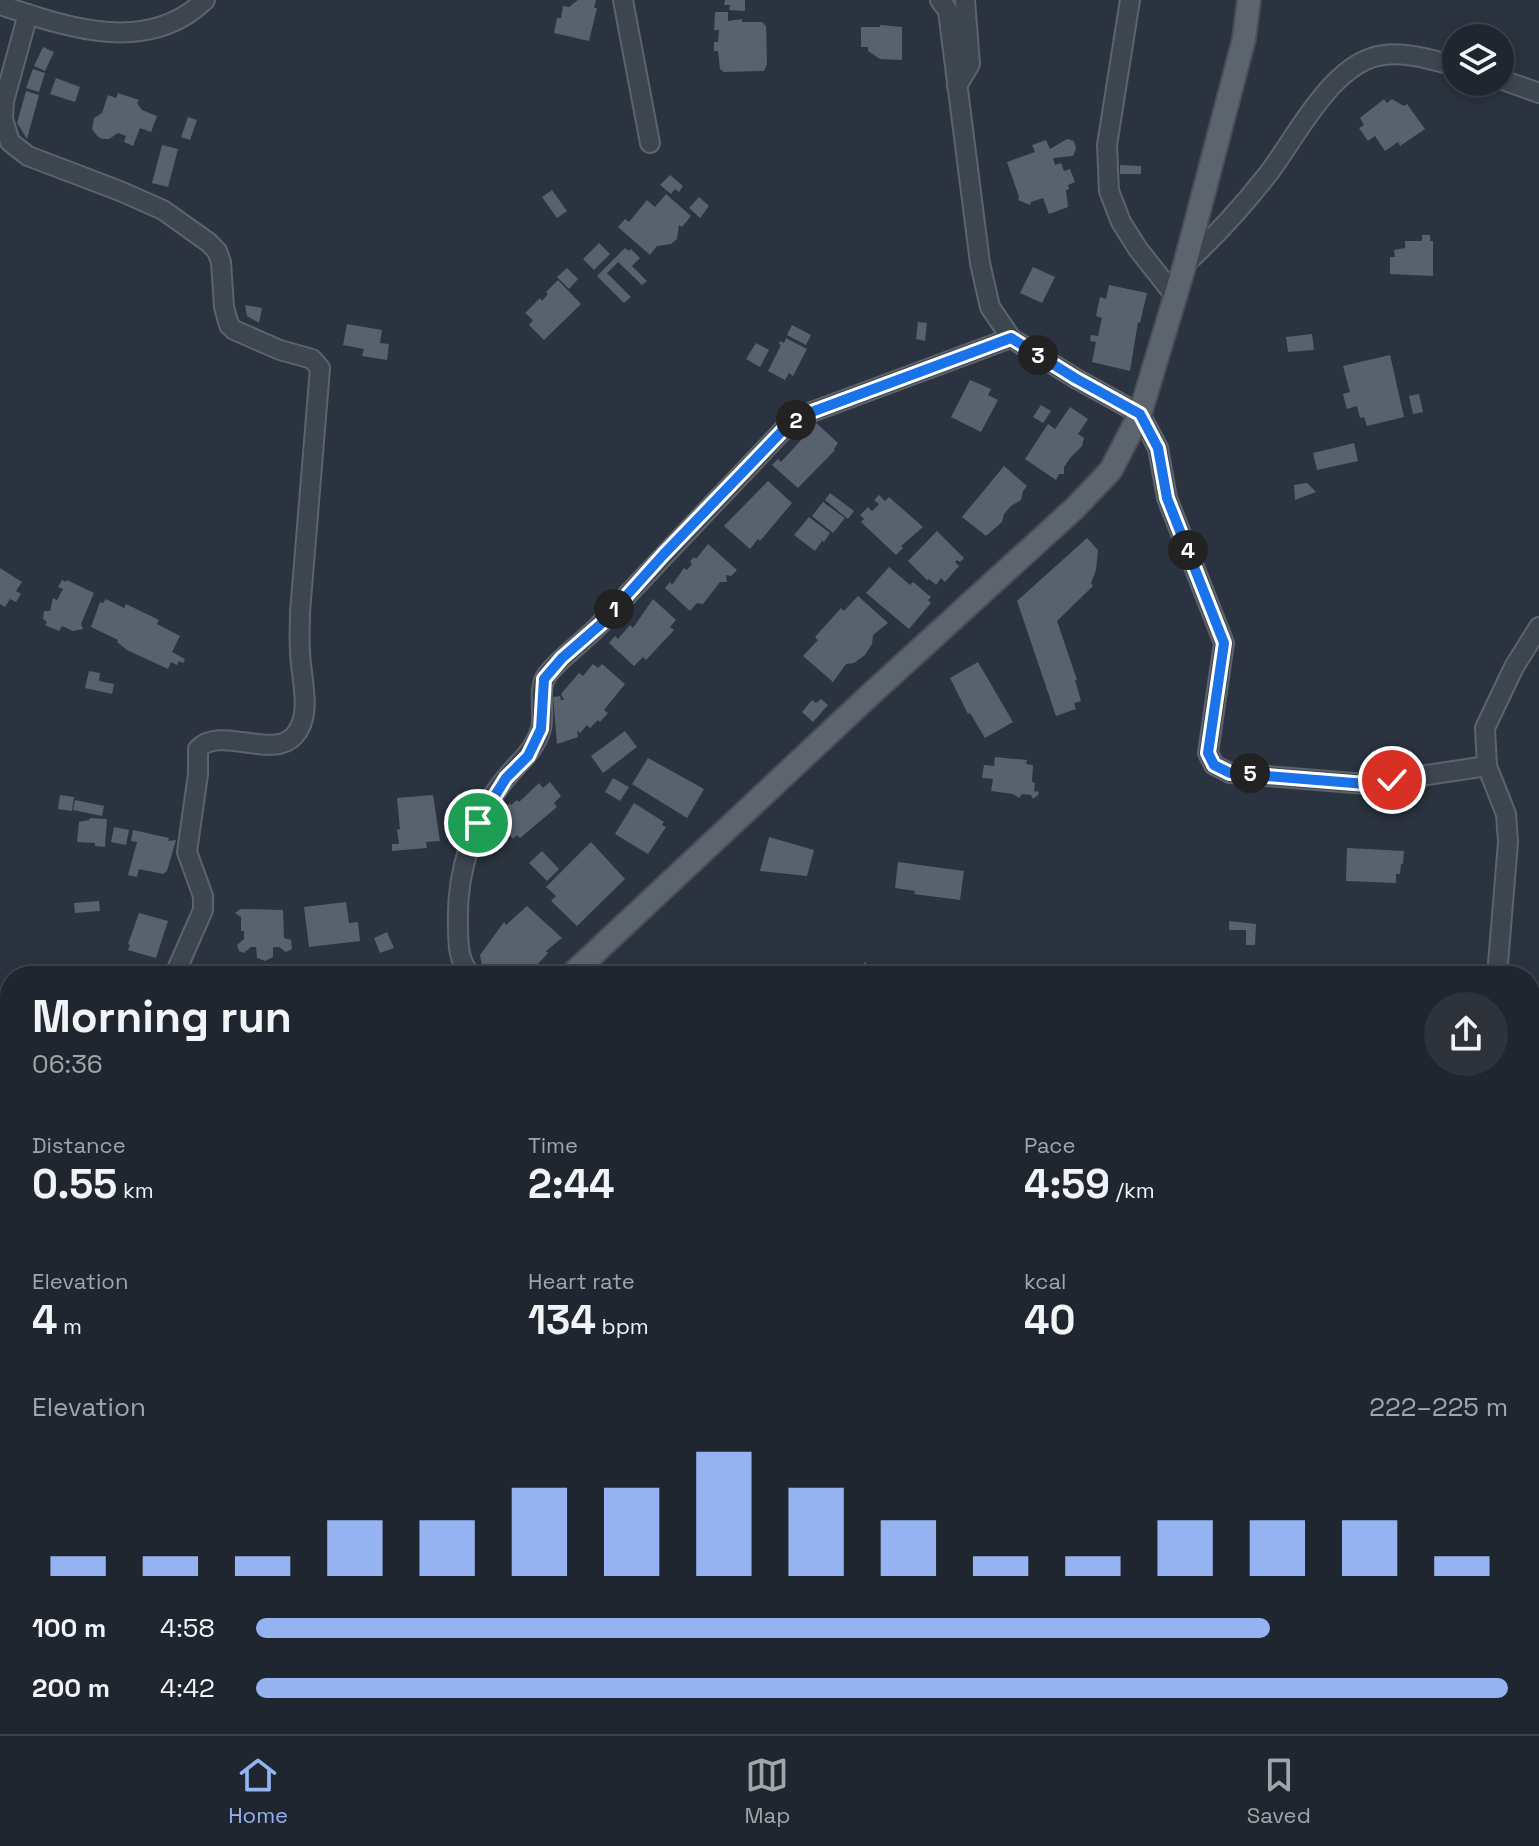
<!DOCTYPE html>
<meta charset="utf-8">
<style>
:root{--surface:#20262f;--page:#2d323b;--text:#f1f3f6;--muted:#a2a5aa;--line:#3d434b;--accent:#95b2f1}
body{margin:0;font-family:"Space Grotesk",sans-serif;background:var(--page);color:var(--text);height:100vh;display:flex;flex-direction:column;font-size:30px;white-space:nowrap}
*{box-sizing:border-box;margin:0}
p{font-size:26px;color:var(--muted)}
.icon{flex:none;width:44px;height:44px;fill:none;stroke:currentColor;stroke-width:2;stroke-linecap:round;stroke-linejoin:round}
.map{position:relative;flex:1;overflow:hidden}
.panel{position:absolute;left:0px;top:966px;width:1540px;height:768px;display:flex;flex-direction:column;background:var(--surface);border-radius:32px 32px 0 0;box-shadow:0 4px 12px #0003,0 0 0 2px var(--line)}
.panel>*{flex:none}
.tools{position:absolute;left:1442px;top:24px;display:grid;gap:16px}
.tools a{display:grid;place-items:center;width:72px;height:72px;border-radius:50%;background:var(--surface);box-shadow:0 4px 12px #0003,0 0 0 2px var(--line);font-size:40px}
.pin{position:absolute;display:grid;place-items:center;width:68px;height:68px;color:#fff;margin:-34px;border:4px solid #fff;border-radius:50%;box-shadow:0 2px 8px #0007}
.km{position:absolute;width:40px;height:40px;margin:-20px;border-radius:50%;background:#222;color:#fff;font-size:22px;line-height:40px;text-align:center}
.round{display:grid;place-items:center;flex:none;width:84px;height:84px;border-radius:42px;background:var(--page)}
.head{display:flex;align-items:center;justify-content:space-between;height:136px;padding:0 32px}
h1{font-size:44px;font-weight:600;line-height:60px}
.figures{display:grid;grid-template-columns:repeat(3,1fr);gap:12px;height:136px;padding:8px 32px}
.figures div{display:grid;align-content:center}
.figures b{font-size:40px;font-weight:600}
.figures small{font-size:22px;font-weight:400}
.figures p{font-size:22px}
.chart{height:224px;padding:16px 32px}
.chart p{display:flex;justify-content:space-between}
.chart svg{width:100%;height:144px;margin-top:8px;stroke:var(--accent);stroke-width:6}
ul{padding:0 32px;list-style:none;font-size:26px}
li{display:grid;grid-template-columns:128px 96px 1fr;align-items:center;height:60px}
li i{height:20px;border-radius:10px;background:var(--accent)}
.menu{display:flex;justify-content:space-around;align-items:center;height:112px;border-top:2px solid var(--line);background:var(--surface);font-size:22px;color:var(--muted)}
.menu a{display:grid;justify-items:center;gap:4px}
.menu .selected{color:var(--accent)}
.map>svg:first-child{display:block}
.building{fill:#58616e}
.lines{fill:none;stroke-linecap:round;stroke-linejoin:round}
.minor-casing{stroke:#5b636c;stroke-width:22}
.major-casing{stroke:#474e58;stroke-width:26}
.highway-casing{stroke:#485059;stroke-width:30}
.minor{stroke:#3d454f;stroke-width:18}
.major{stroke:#5c646e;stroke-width:22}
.highway{stroke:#746a5b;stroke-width:26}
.route-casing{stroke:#fff;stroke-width:16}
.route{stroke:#1a73e8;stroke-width:10}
</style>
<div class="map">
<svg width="1539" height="1734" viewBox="0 0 1539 1734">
<rect width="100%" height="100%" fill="#2a333f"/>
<g class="building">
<path d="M578,0H596L594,8H597L589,41L554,33L557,18H561L563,6L569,7Z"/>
<path d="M725,0H745V11L729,10L730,5H724Z"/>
<path d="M715,12H728V21L742,19V22H762L766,26L767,64L764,71L724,72L720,69L718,51H714V42H718L719,30H714Z"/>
<path d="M880,25L902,27V60L880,59L868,51V47H861V27H880Z"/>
<path d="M43,47L54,52L45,71L34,66Z"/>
<path d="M33,69L45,73L39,92L26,88Z"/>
<path d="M56,78L80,87L75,102L50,94Z"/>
<path d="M26,91L39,95L27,139L17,123Z"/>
<path d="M118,93L139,100L137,103L142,110L157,116L151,132L140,128L133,146L124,142L126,136L118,133L109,139H103L98,137L92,129L94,118L102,113L108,95L116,98Z"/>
<path d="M1384,99L1387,103L1392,99L1404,106L1407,104L1425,129L1400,146L1398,142L1385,151L1375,136L1368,141L1359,128L1364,125L1360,118Z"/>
<path d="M188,117L197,120L190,140L181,137Z"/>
<path d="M1067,139L1074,141L1076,148L1073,156L1053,158L1055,165L1061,163L1064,171L1070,169L1075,182L1068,185L1069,189L1066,190L1068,207L1049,214L1043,198L1031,202L1030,205L1018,200L1019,197L1007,162L1035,152L1032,145L1046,140L1050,149Z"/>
<path d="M162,145L178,149L168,187L152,183Z"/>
<path d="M1120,165L1141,166V174H1120Z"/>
<path d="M670,175L683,186L679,192L675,189L671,194L660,185Z"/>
<path d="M552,190L567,211L557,218L542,197Z"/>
<path d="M666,194L691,216L682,227L679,225L677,239L671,244L657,246L650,255L618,227L625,219L629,222L647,200L655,207Z"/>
<path d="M699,197L709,206L700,218L689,208Z"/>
<path d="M1422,235H1430V241H1433V276L1390,274V257H1395L1394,250L1405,248V241H1422Z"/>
<path d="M599,243L610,254L594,270L583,259Z"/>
<path d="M625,248L629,251L631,249L640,258L632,266L647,281L642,285L618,262L607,273L631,297L624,303L597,276Z"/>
<path d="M1033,267L1055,277L1042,303L1020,293Z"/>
<path d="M567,268L578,279L569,289L557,277Z"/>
<path d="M558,280L581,304L544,340L529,325L533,320L525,313L540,298L542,301L548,294L546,292Z"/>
<path d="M1109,285L1147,293L1140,323L1138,322L1130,371L1092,362L1096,342L1090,341L1091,335L1098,336L1102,318L1096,316L1100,297L1106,299Z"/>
<path d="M245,305L262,308L259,323L247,316Z"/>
<path d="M918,322L927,323L925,341L916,339Z"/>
<path d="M347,324L382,330L380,343L389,344L387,360L362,356L364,349L343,345Z"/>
<path d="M792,325L811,335L806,345L787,335Z"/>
<path d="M1312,334L1314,350L1288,352L1286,337Z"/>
<path d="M786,338L807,349L793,376L789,373L785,380L768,371L781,345L779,344L780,341L784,343Z"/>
<path d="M756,343L769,350L760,367L746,359Z"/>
<path d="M1390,355L1404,417L1367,426L1364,417L1360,418L1357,406L1347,409L1343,394L1350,392L1343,366Z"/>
<path d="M970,380L991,389L988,395L998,400L981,432L951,417Z"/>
<path d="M1419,394L1423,412L1413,414L1409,396Z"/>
<path d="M1041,405L1051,411L1043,423L1033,417Z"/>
<path d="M1070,407L1088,419L1078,434L1084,438L1082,446L1070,458L1064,467V474H1059L1056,480L1025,459L1048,424L1055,429Z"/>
<path d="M814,421L838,443L834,449L835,450L798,488L772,465L778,459L781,462L811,429L808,427Z"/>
<path d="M1354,443L1358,461L1317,470L1313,453Z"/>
<path d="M1004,466L1027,486L1023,491L1021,500L1011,506L1004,514L1002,522L986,536L962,517Z"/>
<path d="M768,481L792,503L760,541L758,539L750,549L724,526Z"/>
<path d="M1307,483L1316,492L1295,500L1294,485Z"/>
<path d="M830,493L854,511L848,519L825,500Z"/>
<path d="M879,495L885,501L889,497L923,527L901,546L903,548L896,555L861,522L864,519L860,515L868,507L872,511L879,504L874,500Z"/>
<path d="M823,502L845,518L833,533L812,516Z"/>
<path d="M809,517L830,533L824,542L813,534L822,541L815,551L794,535Z"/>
<path d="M937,531L964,558L960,562L957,560L955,562L959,566L945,582L941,578L936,585L929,579L927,580L908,561Z"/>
<path d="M1087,538L1098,550L1096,570L1091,583L1093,586L1057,621L1077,680H1075L1081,701L1074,703L1076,709L1056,716L1017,601Z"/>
<path d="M708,544L737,570L731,576L726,575L727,582H720L703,604L697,603L690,611L665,588L670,582L672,585L684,568L687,570L692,564L690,561L694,557L696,559Z"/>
<path d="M889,567L910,585L913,582L931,597L928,600L931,603L909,629L866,593Z"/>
<path d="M0,568L22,582L16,591L21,594L16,602L10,599L5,607L0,604Z"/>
<path d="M62,580L66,582L67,580L94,593L81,624L83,629L73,631L62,626L59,631L45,625L47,622L43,619L44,611H50L53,598L57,600L63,589L58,587Z"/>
<path d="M858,596L888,623L873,635L872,644L865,655L854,663L846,664L833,682L803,656L818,640L815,637L841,608L844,611Z"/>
<path d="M106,599L124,608L126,604L159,620L157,624L180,636L172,652L185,659L183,663L179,661L177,665L171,662L168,669L127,650L117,642L118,640L91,627L100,602L103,603Z"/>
<path d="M653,599L676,620L670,627L674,630L646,660L643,657L634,666L609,643L615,636L618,639L630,625L633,628Z"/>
<path d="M978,662L1013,722L985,738L970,713L968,714L950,678Z"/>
<path d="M593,664L598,668L602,664L625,684L604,710L608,713L600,722L598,720L590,728L587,725L580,733L577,730L578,737L557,744L553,697L560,696L561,700H564L561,694L579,673L583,676Z"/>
<path d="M89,671L100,673L99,681L114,684L112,694L85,688Z"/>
<path d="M821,699L828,705L813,722L802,712L812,700L816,703Z"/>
<path d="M625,731L637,747L603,773L591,756Z"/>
<path d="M995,757L1027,760L1026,764L1033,765L1032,782L1035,783L1034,791L1039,792L1038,795L1033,799L1031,795L1022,794L1019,798L1013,794L991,791L993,779L982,778L984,765L994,766Z"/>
<path d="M648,758L704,789L687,818L632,784Z"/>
<path d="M613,778L629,787L620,801L605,792Z"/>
<path d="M550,782L561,796L554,803L557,807L520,838L517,835L513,839L495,818L510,803L511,805L517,800L519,802L539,783L543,788Z"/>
<path d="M60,795L74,797L72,811L58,809Z"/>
<path d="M433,795L440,841L426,842L427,848L392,851V844H399L397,830L400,829L397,798Z"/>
<path d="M75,800L104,806L102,816L73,810Z"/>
<path d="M634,803L664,822L662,825L666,827L648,854L615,834Z"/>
<path d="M90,818L107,819L105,847L95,846V843L77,842L79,822L89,820Z"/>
<path d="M114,827L129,830L126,845L111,842Z"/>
<path d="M133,830L169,838L168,841L176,840L167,871L163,874L139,869L137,877L128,875L137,842L131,841Z"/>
<path d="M769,837L814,850L807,876L760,871Z"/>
<path d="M591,842L625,879L577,926L551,901L556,896L546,887Z"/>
<path d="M1347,848L1404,851L1403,864H1401L1400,874H1396V883L1346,881Z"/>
<path d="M542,851L559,869L547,881L529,863Z"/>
<path d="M898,862L964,871L960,900L914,894L915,891L895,888Z"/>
<path d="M99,901L100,911L75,913L74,903Z"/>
<path d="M346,902L349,923L358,922L360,941L309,947L304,907Z"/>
<path d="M527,906L562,938L546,951L548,953L527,976H489L483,971L480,955L504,922L506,925Z"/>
<path d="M241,909L283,910L284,938L291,940L292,949L286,952L279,947H273V957L265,961L257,958L256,947H251L244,953L239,951L237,945L244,939V931H241V917L235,913Z"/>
<path d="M139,913L168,921L156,958L128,950L130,945L128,944Z"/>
<path d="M1229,921L1256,924L1255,945H1246V930H1229Z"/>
<path d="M387,932L394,948L380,953L374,938Z"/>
<path d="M865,962L870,968L884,970L885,964L907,968L906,972L918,976H866L859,968Z"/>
<path d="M644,965L690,975L689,976H642Z"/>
<path d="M1539,1159V1204L1530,1208V1163Z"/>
<rect x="0" y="1222" width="10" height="37"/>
<path d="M0,1477H10V1530L0,1531Z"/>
<path d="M10,1599V1615L0,1616V1600Z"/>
<path d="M112,1724H154L155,1733L113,1734Z"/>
<rect x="245" y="1724" width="42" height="10"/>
<path d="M1470,1724H1511L1508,1734H1470L1468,1733Z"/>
</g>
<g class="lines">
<g class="minor-casing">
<g id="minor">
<path d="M623,0L650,143"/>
<path d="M940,0L948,11L980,263L990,307L1011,338L1075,378L1140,414L1158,448L1167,498L1224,643L1208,753L1214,765L1230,773L1366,784L1487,766"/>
<path d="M1130,0L1107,145L1109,191L1121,222L1138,249L1175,296"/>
<path d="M0,5C67,27 147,56 205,0"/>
<path d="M28,14L4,101L3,119L10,142L28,156L120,191L163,210L208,242L217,251L221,262L224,307L229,325L234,330L280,350L312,359L320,368L300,612C300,625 299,638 300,650C300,676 314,715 294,736C272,760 220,725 198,749V774L187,852L203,896V910L174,976"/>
<path d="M1500,79L1539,93"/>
<path d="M957,86L970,64L965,0"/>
<path d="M1185,264C1216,236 1242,207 1268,174C1296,138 1333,60 1384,55C1408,52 1433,60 1456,66"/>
<path d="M472,976C458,962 458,944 458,925C456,874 473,818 506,778C519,762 535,750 541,729C545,713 537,688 547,675C563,654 587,640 604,620C665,554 727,490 788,425L809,413L1011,338"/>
<path d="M1497,976L1508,842L1506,814L1487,766L1485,728L1514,667L1539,627"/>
<path d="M0,1041L10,1046"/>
<path d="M1530,1273L1539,1274"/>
<path d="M0,1369L10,1373"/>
<path d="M1530,1590L1539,1572"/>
<path d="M448,1724L456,1734"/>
<path d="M415,1734L422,1724"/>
</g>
</g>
<g class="major-casing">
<path id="major" d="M570,976L872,693L1075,508L1111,470L1140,414L1185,264L1244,39L1249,0"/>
</g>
<g class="highway-casing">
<g id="highway">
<path d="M0,1282L10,1280"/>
<path d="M0,1325L10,1323"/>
<path d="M1530,1526L1539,1531"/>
<path d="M1530,1558L1539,1562"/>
</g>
</g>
<use href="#minor" class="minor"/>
<use href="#major" class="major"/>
<use href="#highway" class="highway"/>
</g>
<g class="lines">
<g class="route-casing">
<path id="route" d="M478,823L506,778L528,756L541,729L544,679L562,658L601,624L663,555L788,425L809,413L1011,338L1075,378L1140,414L1158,448L1167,498L1224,643L1208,753L1214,765L1230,773L1366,784L1392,780"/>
</g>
<use href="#route" class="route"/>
</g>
</svg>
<div class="tools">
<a><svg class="icon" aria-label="layers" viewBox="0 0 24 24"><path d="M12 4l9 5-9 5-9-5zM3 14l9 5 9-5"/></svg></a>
</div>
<div class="pin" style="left:478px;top:823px;background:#1e9e55"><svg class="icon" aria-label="arrive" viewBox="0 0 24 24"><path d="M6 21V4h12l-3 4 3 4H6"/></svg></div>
<div class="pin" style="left:1392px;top:780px;background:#d93025"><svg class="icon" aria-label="check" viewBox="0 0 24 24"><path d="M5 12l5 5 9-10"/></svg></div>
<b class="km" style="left:614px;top:609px">1</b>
<b class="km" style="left:796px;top:420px">2</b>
<b class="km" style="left:1038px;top:355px">3</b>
<b class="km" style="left:1188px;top:550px">4</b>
<b class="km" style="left:1250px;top:773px">5</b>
<section class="panel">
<div class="head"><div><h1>Morning run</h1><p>06:36</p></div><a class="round"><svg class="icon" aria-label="share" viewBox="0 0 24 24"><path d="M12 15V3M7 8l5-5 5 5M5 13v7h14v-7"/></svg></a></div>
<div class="figures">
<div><p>Distance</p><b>0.55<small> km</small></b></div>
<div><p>Time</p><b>2:44</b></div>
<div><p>Pace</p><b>4:59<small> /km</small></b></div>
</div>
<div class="figures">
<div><p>Elevation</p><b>4<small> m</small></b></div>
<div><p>Heart rate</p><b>134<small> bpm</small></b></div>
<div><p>kcal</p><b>40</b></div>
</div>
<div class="chart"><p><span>Elevation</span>222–225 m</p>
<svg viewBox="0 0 160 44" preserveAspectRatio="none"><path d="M5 44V38M15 44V38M25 44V38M35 44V27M45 44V27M55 44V17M65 44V17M75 44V6M85 44V17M95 44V27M105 44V38M115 44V38M125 44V27M135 44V27M145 44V27M155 44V38"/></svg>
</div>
<ul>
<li><b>100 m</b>4:58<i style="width:81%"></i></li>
<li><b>200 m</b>4:42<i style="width:100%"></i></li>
</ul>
</section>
</div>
<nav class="menu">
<a class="selected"><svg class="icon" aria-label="home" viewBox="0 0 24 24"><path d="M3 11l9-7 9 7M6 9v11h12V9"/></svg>Home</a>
<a><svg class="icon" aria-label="map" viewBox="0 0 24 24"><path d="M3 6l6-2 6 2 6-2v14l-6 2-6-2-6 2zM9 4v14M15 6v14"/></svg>Map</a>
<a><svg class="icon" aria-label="saved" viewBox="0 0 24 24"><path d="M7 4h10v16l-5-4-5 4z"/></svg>Saved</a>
</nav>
